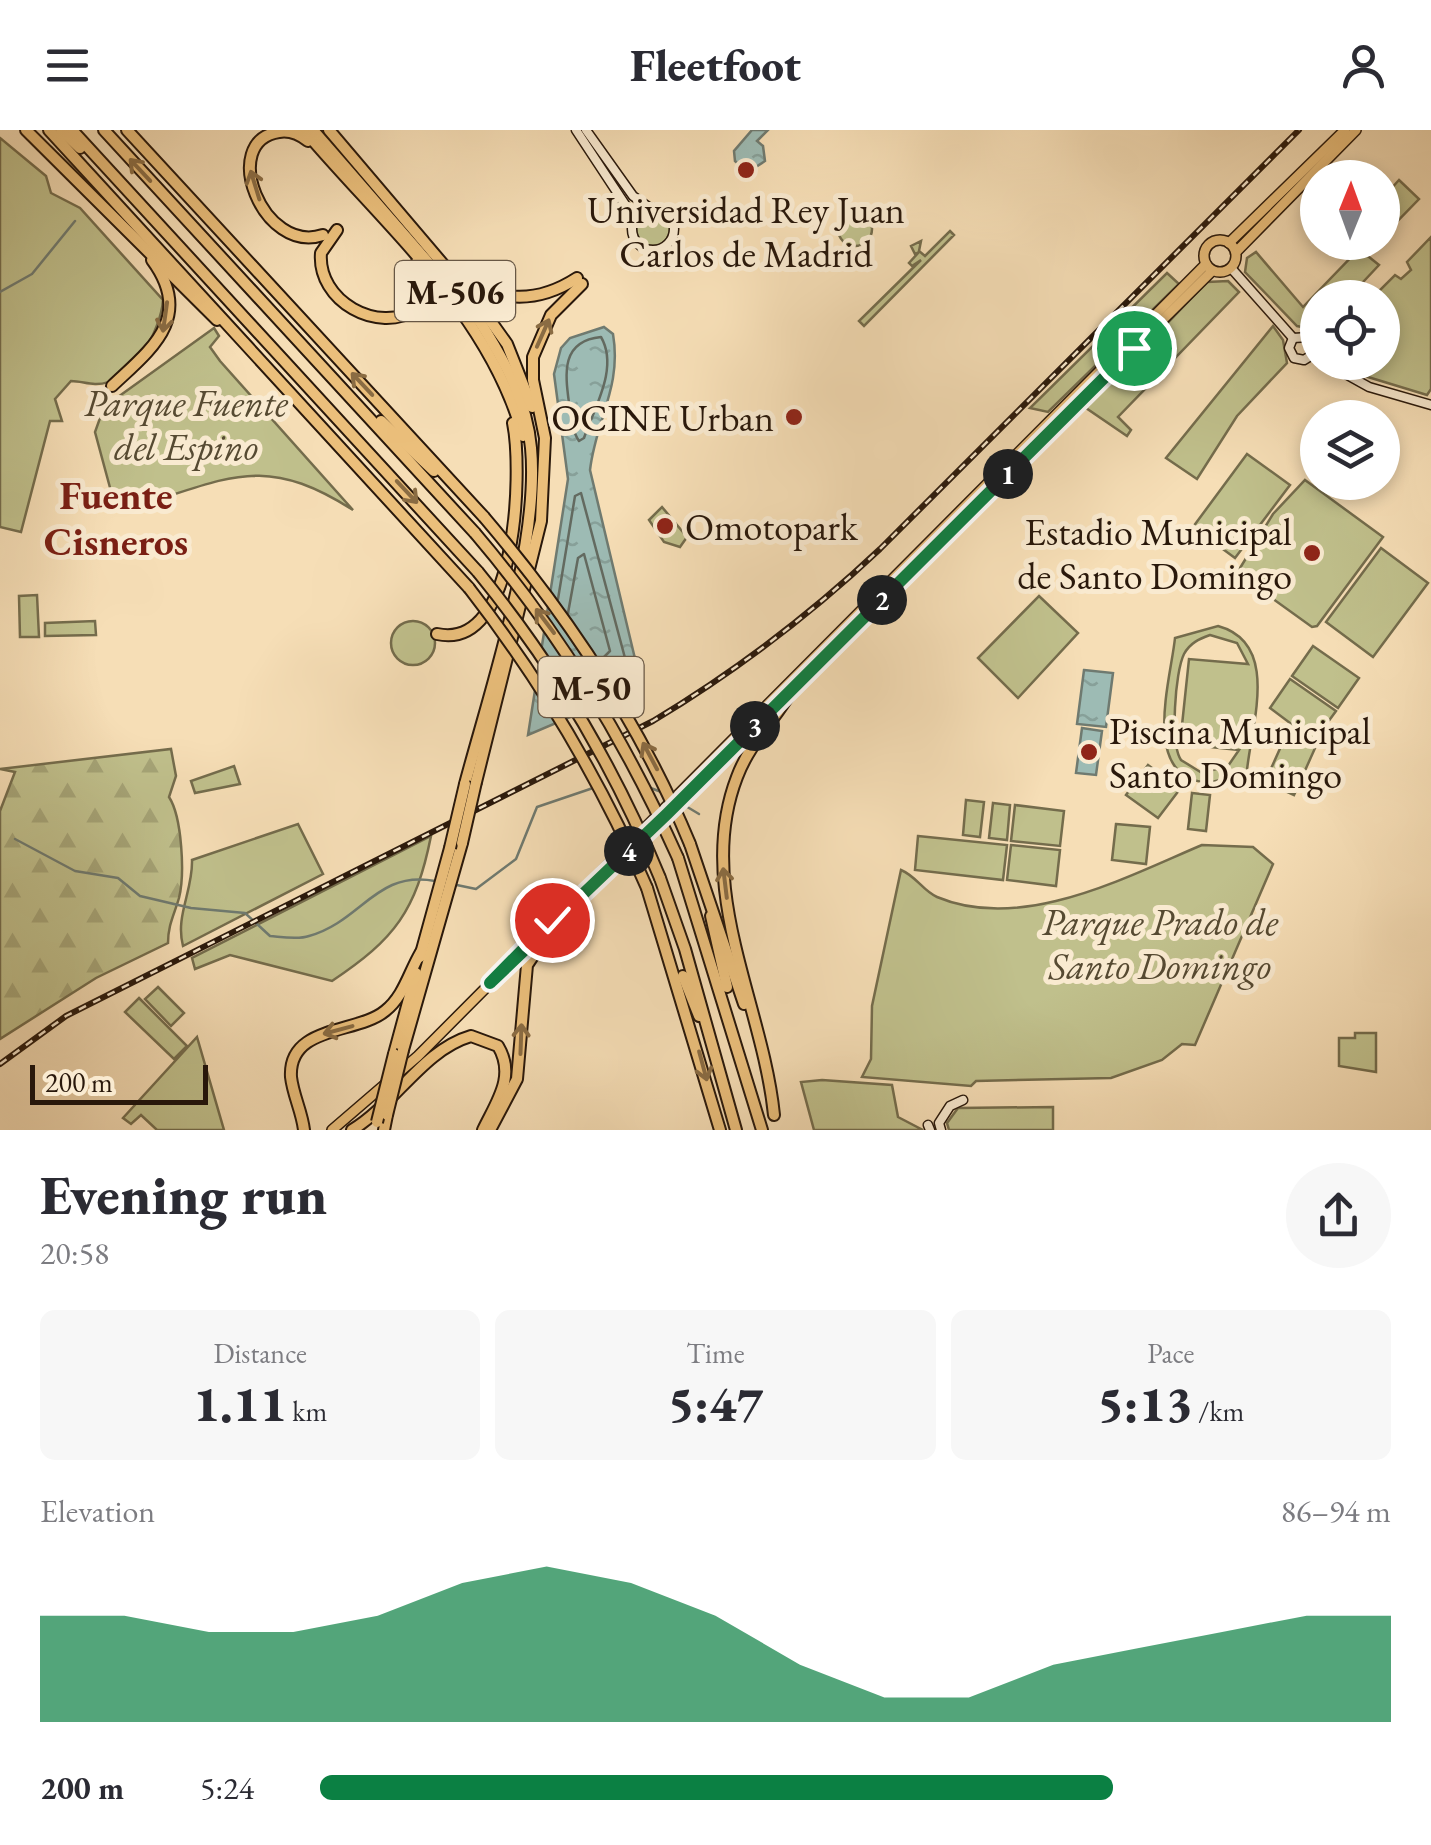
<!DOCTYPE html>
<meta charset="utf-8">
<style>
:root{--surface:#fff;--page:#f7f7f7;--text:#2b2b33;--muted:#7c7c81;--accent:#0b8043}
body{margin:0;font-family:"EB Garamond",serif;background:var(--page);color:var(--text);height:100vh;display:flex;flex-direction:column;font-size:38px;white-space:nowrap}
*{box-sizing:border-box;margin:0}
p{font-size:32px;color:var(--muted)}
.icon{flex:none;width:55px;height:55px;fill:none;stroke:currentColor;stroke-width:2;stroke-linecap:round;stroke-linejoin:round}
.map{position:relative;height:1000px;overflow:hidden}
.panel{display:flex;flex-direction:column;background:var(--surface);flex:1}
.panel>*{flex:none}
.needle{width:65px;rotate:1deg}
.fabs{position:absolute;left:1300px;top:30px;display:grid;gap:20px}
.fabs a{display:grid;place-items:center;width:100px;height:100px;border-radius:50%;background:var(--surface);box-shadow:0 5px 15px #0003;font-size:50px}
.scale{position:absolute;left:30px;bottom:25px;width:178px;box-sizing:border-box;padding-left:10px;border:5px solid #29180b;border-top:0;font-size:28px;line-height:35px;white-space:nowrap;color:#29180b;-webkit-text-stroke:8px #f9ead0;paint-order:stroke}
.pin{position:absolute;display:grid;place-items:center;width:85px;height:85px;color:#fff;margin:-42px;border:5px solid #fff;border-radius:50%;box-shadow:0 2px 10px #0007}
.km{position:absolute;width:50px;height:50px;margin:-25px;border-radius:50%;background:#222;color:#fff;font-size:28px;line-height:50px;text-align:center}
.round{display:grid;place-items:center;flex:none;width:105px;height:105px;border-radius:52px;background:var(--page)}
.summary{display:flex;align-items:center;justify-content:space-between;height:170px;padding:0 40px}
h1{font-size:55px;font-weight:800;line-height:75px}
.figures{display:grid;grid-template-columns:repeat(3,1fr);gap:15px;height:170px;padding:10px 40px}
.figures div{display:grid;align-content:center;border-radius:15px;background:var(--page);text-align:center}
.figures b{font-size:50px;font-weight:800}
.figures small{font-size:28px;font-weight:400}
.figures p{font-size:28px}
.chart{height:280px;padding:20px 40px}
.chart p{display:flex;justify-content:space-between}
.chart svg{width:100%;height:180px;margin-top:10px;fill:var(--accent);opacity:.7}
ul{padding:0 40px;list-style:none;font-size:32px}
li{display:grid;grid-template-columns:160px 120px 1fr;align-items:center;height:75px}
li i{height:25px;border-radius:12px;background:var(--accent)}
header{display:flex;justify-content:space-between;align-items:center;height:130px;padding:0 40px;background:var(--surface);font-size:45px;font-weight:800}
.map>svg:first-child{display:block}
.green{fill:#c0c08c;stroke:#746c4c;stroke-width:2.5;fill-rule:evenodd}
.forest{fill:url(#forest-firs);stroke:#746c4c;stroke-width:2.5}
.water{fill:url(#water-ripples);stroke:#6f7a70;stroke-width:2.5}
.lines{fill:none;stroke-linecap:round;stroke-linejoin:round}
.shore{stroke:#636a60;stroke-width:2.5}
.stream{stroke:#6f7a70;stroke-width:2.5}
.secondary-casing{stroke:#29180b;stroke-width:11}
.primary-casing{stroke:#29180b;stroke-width:12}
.highway-casing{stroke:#29180b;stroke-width:14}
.secondary{stroke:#f9ead0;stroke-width:8}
.primary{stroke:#ebbf7b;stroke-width:9}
.highway{stroke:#ebbf7b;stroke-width:10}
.rail-casing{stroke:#29180b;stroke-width:6}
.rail{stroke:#f9ead0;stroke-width:2.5;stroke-dasharray:8;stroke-linecap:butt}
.highway-bridge-casing{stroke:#29180b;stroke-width:14;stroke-linecap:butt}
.highway-bridge{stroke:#ebbf7b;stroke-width:10}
.oneway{stroke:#8a6c43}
.route-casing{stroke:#fff;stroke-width:20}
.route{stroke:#0b8043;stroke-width:12}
.poi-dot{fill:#8f2418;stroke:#f9ead0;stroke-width:4}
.labels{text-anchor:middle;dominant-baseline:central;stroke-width:10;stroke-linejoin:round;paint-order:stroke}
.shield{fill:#f9ead0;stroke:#675746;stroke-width:2.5}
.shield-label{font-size:35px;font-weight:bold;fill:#29180b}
.poi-label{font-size:38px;fill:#29180b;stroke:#f9ead0;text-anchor:end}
.park-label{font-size:38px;font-style:italic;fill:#564a32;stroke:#f9ead0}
.neighbourhood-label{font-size:40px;font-weight:bold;fill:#7a1f14;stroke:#f9ead0}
</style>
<header><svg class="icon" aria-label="menu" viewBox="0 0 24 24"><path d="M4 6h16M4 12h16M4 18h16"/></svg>Fleetfoot<svg class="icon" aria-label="person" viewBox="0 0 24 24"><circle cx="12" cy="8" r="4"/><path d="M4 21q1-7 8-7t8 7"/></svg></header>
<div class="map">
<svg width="1431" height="1000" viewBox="0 0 1431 1000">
<defs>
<pattern id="forest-firs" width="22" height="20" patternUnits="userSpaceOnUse" patternTransform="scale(2.5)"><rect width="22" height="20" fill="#c0c08c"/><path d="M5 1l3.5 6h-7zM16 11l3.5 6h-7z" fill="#a5a477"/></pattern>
<pattern id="water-ripples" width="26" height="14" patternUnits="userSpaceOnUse" patternTransform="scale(2.5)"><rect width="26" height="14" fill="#9dbbb4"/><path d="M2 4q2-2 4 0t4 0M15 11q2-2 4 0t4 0" fill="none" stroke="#87a099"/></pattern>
</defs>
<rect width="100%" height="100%" fill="#f6deb6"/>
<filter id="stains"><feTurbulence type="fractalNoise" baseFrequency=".002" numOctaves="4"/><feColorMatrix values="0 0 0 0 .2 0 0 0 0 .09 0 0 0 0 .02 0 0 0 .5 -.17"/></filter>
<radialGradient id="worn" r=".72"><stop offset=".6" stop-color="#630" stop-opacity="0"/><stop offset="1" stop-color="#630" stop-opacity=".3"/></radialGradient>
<g class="green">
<path d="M0,8L46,46L51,63L80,78L163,170C161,200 132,255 95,254C87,254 80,251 71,251L55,269L62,291H50L21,402L0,397Z"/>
<path d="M1399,50L1419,69L1383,106V60L1389,61Z"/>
<circle cx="653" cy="99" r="17"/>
<circle cx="855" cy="99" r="17"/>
<path d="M950,101L954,105L864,196L859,191L921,130L912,136L909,133L919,122L915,124L911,116L921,111L919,121L925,126Z"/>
<path d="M1431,107V259L1427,265L1368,247L1341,233L1382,232V168L1373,167L1395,145L1401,149L1411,140L1407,132Z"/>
<path d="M1359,119L1379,135L1349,167L1318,168L1317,200L1297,196L1245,142L1247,128L1256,122L1303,177Z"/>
<path d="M1167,143L1179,154L1048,282L1030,278Z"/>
<path d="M1228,151L1239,162L1118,287L1131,300L1127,306L1086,278L1207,152Z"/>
<path d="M1273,196L1283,210L1287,233L1237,286L1197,349L1166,328Z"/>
<path d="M214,198L219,206L210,217L220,231L353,380C262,322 228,349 134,377L112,365L95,302L104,277Z"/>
<path d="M1247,324L1290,355L1235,428L1193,397Z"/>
<path d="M1305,350L1383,407L1317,496L1312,497L1237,443L1273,384Z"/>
<path d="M662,377L687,407L680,417L664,412L649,390Z"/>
<path d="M1381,418L1428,453L1373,527L1326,492Z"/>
<path d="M37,465L39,507H20L19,466Z"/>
<path d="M1039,466L1078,503L1018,568L978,528Z"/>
<path d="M95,491L96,505L45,506V493Z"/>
<circle cx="413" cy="513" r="22"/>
<path d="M1218,496C1280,513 1252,592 1247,640C1231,639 1221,655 1203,652C1141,644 1171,548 1175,508ZM1210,505L1237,513L1248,534L1189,529L1180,614L1239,620L1228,636L1202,643L1181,630C1170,614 1175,542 1184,524C1190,513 1199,509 1210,505Z"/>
<path d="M1313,516L1359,548L1338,578L1292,546Z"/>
<path d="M1290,549L1336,581L1314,611L1270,578Z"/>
<path d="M1287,603L1316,616L1294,665L1265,652Z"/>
<path d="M1148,635L1180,659L1158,688L1126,665Z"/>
<path d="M234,636L240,654L195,663L191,651Z"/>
<path d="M1192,663L1210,665L1206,701L1188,699Z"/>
<path d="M966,670L984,672L980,707L963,705Z"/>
<path d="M993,673L1010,675L1007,710L989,708Z"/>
<path d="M1015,675L1064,681L1060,716L1011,711Z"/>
<path d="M298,694L323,744L183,816C175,786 193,761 192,730Z"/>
<path d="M1116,694L1150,697L1146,734L1112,730Z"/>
<path d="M431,706C416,781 395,809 332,851L230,825L195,839L192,828Z"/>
<path d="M918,706L1007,715L1003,750L915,740Z"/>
<path d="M1011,715L1060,720L1056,756L1007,750Z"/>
<path d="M1202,715L1253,717L1273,734L1195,915L1182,914L1162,930L1111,948L976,951L971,956L862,947L871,929L872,876L901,740C916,746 923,761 937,767C1022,803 1126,747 1202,715Z"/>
<path d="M158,857L184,883L171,896L145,869Z"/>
<path d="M139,868L187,916L174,929L125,882Z"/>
<path d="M1355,903H1376V942L1339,936V908H1355Z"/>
<path d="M197,907L224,1000H157L141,985L131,994L123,988Z"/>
<path d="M822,950L892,955L898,987L923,1000H814L801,952Z"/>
<path d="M1053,977V1000H949L947,993L958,978Z"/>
</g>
<path class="forest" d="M171,619L176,646L169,667C182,687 185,744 179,768C174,785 168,795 168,813L96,848L0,909V681L15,642L0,639Z"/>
<g class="water">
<path d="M752,0H768L757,11L763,16L765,31L748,42L735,31L734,21Z"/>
<path d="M604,197L613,204C622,257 596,289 590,340L637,537L603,554L610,570L528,605L568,349L554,244L561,218L570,208Z"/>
<path d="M1084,540L1113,543L1106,597L1077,594Z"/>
<path d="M1082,598L1102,601L1096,645L1076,643Z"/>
</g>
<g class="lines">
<g class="shore">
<path d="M601,207C619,238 594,278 584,308L579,311C572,301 571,286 569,273C565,243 561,211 601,207Z"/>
<path d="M558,469L575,366L581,363L625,528L608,540"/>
<path d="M568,483L578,428L584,424L610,521L601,530"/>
</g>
<g class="stream">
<path d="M0,162L32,144L75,91"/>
<path d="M648,657L664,663"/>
<path d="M679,672L699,684"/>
<path d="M15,709L75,741L118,748L140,766L191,778L245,783L270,806C282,807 298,810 309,806C362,791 376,740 435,751"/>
<path d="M452,754L476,759L516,729L537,677L596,657"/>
</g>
<g class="secondary-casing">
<g id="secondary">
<path d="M576,0L634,88"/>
<path d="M586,0L633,66L650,78"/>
<circle cx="653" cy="99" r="21"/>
<path d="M1231,138L1293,208"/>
<path d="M1293,208L1289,218L1294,228L1304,230L1312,225"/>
<path d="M1293,208L1309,207L1314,216L1312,225"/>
<path d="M1324,232L1369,257L1431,275"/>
<path d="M928,995L930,1000"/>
<path d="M941,1000L939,993L950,976L963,970"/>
</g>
</g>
<g class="primary-casing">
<g id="primary">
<circle cx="1220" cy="126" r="16"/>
<path d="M1229,113L1345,0"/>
<path d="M1236,122L1356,0"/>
<path d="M984,367L1212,141"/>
<path d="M615,734L916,435"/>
<path d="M332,1000L418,926L1206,134"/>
</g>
</g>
<g class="highway-casing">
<g id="highway">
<path d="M26,0L217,190"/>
<path d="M49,0L469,458"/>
<path d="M61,0L80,18"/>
<path d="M72,0L478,442"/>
<path d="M104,0L475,403"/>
<path d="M127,0L484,387"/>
<path d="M304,0C384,95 489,182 523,306"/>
<path d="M313,0L480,192C504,230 527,271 531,318C540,413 490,560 465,654"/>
<path d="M329,0L487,186L507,214L532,277"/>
<path d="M308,11C299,4 290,0 279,2C218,11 263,125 323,105"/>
<path d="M337,100L321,123C317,171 378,205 417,179L424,152L417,132"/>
<path d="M456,138C491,175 537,174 577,148"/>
<path d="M112,256C150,220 195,188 152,130"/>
<path d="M381,291L434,341"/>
<path d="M437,504C517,522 523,343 513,293"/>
<path d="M476,652L541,391L545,308L533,250V227L551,185L582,154"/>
<path d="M690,714L744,874"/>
<path d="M678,728L762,1000"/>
<path d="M660,748L685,819L736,1000"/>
<path d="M647,758L720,1000"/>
<path d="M711,786L727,857"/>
<path d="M420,827L450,718"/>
<path d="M683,846L699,886"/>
<path d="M403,920L462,713"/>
<path d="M394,924L416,843"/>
<path d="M774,985C763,875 694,758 737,647C750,612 776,589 794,557"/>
<path d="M304,1000C302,982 293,965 291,947C288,895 357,904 385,881C404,866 409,842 421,822"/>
<path d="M352,1000C395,974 423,920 471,906L498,916C516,946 497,971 483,1000"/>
<path d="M384,1000L387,985"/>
<path d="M490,1000L517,949L527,835L555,793"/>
</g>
</g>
<use href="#secondary" class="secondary"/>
<use href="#primary" class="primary"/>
<use href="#highway" class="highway"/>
<g class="rail-casing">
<path id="rail" d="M0,934L66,886L653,591C736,541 810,485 880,419L1299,0"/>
</g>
<use href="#rail" class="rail"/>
<g class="highway-bridge-casing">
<g id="highway-bridge">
<path d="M484,387C569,487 640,593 690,714"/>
<path d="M475,403C560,503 624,608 678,728"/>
<path d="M478,442C555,536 614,636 660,748"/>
<path d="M469,458C542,552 600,649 647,758"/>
<path d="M462,713L476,652"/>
<path d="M450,718L465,654"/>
<path d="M387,985L403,920"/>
<path d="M377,992L394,924"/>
</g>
</g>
<use href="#highway-bridge" class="highway-bridge"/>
</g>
<defs><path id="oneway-shaft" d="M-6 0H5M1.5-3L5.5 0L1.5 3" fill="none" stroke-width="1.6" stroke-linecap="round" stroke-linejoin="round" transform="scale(2.5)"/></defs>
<g class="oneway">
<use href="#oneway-shaft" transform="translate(140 40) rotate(-133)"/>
<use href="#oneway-shaft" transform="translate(255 55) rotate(-107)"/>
<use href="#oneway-shaft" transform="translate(165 187) rotate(98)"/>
<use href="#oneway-shaft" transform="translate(543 203) rotate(-66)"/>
<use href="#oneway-shaft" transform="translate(362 254) rotate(-133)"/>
<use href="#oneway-shaft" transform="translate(407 362) rotate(47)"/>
<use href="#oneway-shaft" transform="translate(545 491) rotate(-127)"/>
<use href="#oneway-shaft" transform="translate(650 626) rotate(-118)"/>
<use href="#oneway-shaft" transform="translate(725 753) rotate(-97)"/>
<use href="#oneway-shaft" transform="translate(338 900) rotate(165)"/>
<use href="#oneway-shaft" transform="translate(521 909) rotate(-88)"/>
<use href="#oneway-shaft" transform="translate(703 936) rotate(75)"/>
</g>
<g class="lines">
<g class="route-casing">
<path id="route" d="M552,790L490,853L667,684L1134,218"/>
</g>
<use href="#route" class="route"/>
</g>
<g class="poi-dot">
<circle cx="746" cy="40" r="10"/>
<circle cx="794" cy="287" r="10"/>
<circle cx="665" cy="396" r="10"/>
<circle cx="1312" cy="423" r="10"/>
<circle cx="1089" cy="622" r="10"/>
</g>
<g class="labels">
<g class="shield">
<rect x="395" y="131" width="120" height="60" rx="8"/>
<rect x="538.5" y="527" width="105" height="60" rx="8"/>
</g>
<g class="shield-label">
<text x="455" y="161">M-506</text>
<text x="591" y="557">M-50</text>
</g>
<g class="poi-label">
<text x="746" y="79" text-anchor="middle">Universidad Rey Juan<tspan x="746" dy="44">Carlos de Madrid</tspan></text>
<text x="774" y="287">OCINE Urban</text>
<text x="685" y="396" text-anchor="start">Omotopark</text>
<text x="1292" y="401">Estadio Municipal<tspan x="1292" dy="44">de Santo Domingo</tspan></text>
<text x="1109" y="600" text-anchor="start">Piscina Municipal<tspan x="1109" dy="44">Santo Domingo</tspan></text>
</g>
<g class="park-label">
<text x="186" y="272">Parque Fuente<tspan x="186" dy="44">del Espino</tspan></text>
<text x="1160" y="791">Parque Prado de<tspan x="1160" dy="44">Santo Domingo</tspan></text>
</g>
<g class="neighbourhood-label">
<text x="116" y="365">Fuente<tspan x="116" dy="46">Cisneros</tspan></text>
</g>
</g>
<rect width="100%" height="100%" filter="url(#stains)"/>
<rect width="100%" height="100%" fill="url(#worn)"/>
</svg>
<div class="fabs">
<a><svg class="needle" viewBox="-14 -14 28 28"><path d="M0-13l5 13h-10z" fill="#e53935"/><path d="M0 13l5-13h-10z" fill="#7c7c81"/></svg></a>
<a><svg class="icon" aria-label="locate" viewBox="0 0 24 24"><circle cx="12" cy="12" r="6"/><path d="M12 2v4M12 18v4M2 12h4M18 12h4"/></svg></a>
<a><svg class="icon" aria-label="layers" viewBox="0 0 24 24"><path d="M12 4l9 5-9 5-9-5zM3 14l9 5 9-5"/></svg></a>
</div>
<div class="scale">200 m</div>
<div class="pin" style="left:1134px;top:218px;background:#1e9e55"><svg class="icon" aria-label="arrive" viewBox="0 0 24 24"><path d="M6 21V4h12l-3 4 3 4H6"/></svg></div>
<div class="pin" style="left:552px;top:790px;background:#d93025"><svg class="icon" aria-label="check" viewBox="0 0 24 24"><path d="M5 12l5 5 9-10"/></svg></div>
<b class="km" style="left:1008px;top:344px">1</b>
<b class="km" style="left:882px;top:470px">2</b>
<b class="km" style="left:755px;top:596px">3</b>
<b class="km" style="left:629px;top:721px">4</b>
</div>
<section class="panel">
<div class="summary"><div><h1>Evening run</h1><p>20:58</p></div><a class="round"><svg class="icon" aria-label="share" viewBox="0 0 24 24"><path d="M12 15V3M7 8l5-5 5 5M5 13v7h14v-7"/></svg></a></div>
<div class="figures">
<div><p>Distance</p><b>1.11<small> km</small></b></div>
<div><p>Time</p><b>5:47</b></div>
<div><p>Pace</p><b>5:13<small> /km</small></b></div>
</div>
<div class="chart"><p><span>Elevation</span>86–94 m</p>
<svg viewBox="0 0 160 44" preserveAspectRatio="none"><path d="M0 44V18L10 18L20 22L30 22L40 18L50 10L60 6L70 10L80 18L90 30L100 38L110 38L120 30L130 26L140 22L150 18L160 18V44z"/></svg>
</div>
<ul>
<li><b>200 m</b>5:24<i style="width:74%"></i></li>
</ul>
</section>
